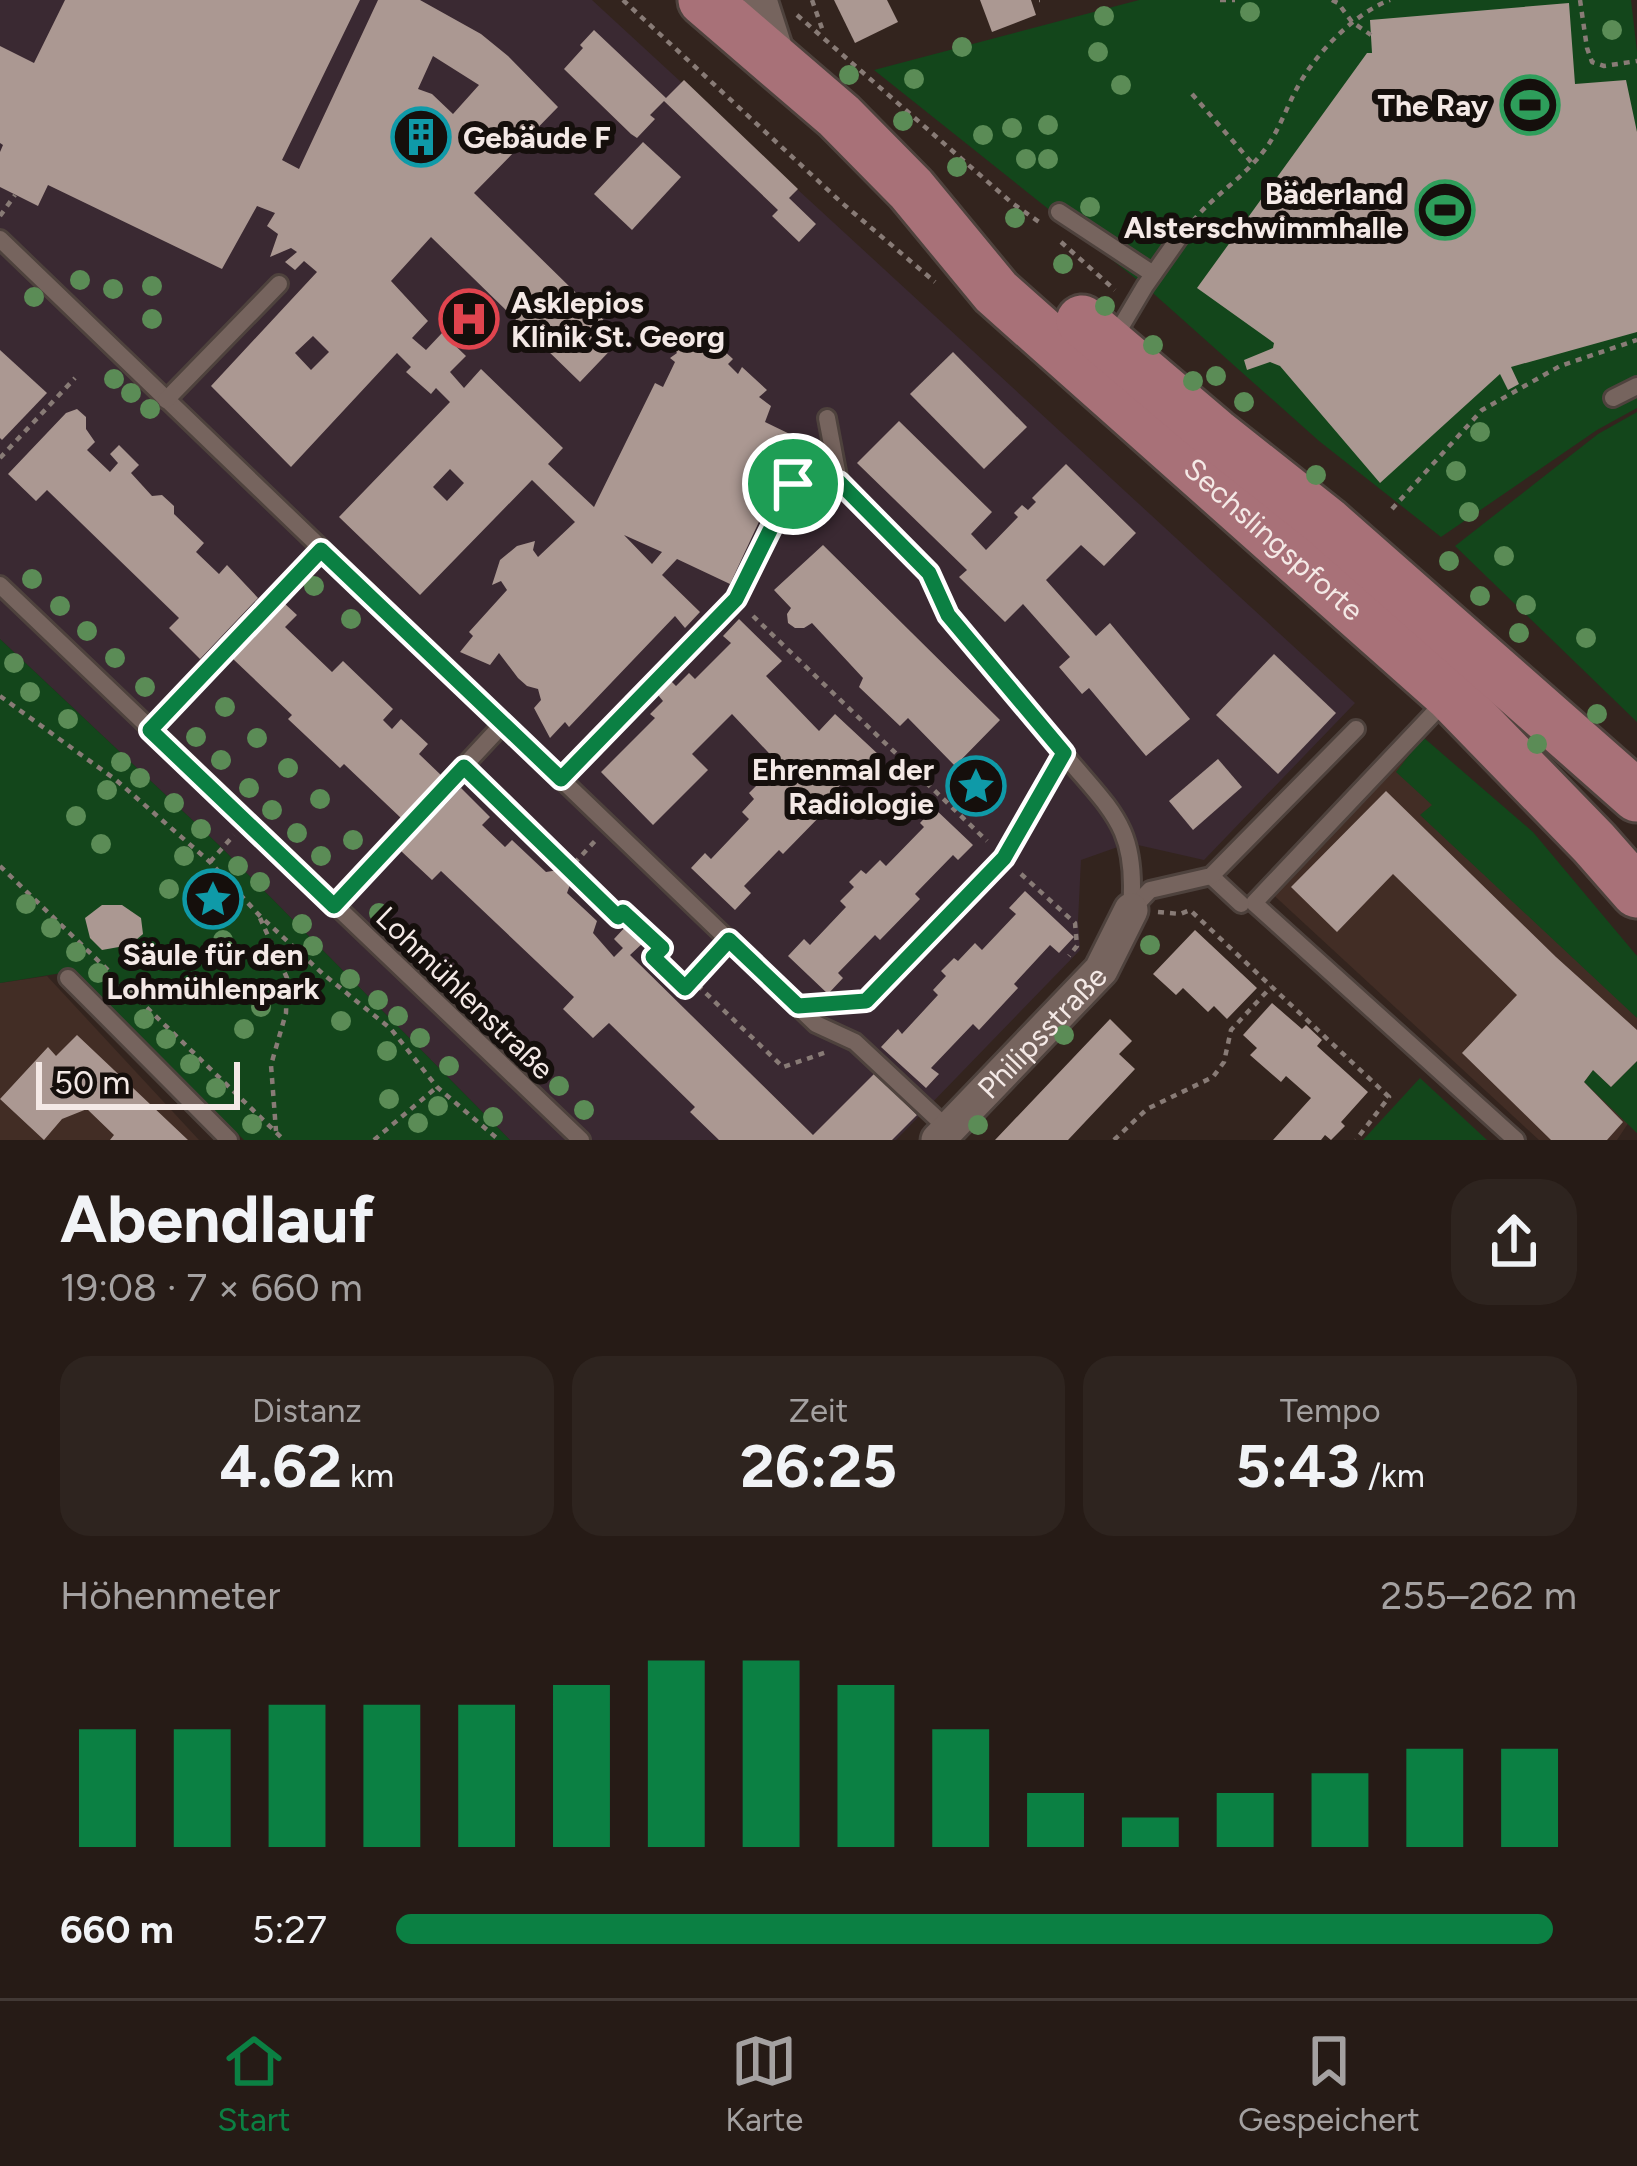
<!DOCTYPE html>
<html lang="de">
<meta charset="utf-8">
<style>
:root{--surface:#261b16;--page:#2e241f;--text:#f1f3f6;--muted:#a4a1a1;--line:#423935;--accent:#0b8043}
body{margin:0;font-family:Figtree,sans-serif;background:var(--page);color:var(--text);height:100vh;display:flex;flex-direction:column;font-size:45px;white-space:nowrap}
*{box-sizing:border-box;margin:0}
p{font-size:39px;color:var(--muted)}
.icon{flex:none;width:66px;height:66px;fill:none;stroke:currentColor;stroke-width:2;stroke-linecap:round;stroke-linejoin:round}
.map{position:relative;height:1140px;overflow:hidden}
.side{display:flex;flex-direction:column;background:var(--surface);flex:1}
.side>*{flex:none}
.scale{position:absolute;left:36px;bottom:30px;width:204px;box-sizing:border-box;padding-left:12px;border:6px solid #f4e9e6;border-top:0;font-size:33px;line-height:42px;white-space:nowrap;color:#f4e9e6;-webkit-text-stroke:9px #150f0c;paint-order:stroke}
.pin{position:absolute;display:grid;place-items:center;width:102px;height:102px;color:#fff;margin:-51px;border:6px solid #fff;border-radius:50%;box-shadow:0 3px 12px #0007}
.round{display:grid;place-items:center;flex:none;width:126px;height:126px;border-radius:36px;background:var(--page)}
.summary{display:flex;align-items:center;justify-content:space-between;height:204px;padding:0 60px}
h1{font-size:66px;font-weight:700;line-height:90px}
.figures{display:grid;grid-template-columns:repeat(3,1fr);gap:18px;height:204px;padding:12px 60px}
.figures div{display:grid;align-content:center;border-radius:30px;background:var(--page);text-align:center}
.figures b{font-size:60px;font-weight:700}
.figures small{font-size:33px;font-weight:400}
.figures p{font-size:33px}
.chart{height:336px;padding:24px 60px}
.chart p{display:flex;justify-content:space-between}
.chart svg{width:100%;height:216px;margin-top:12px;stroke:var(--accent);stroke-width:6}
ul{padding:0 60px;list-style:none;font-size:39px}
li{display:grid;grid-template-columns:192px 144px 1fr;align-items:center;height:90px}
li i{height:30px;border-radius:15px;background:var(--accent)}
.tabs{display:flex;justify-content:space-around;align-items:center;height:168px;border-top:3px solid var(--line);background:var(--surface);font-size:33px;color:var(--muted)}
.tabs a{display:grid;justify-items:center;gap:6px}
.tabs .active{color:var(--accent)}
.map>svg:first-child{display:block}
.built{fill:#422d25}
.medical{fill:#3a2932}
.green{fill:#13461b}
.building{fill:#ab9892;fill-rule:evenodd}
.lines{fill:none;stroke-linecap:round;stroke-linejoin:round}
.service-casing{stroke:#4e423d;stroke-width:22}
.minor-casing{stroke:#4e423d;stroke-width:39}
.primary-casing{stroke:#4e423d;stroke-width:57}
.path{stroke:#887b76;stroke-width:4.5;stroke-dasharray:6 6;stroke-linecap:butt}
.service{stroke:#76645e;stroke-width:16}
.minor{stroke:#76645e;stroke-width:33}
.primary{stroke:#a87178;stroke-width:51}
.tree{fill:#5b8c56}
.route-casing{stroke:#fff;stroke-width:24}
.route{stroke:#0b8043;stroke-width:15}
.labels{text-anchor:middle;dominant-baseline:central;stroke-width:12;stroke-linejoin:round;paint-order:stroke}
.poi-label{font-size:30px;font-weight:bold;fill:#f4e9e6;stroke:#150f0c;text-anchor:end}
.street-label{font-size:30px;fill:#f4e9e6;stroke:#150f0c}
</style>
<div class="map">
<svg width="1637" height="1140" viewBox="0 0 1637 1140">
<rect width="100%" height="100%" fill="#33241e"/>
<g class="built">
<path d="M1400,746L1637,999V1110L1617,1140H1539L1267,889Z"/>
<path d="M47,976L199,1140H0V983Z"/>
</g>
<path class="medical" d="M0,0H592L1355,703L1204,860L1129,843L1081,860L1078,921L1080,950L896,1140H510L222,848L0,639Z"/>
<g class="green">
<path d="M1139,0H1631L1637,52V408L1597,430L1441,537L1319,441L1145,286L874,70Z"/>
<path d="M1637,412V722L1455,546L1598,434Z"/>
<path d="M0,639L222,848L510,1140H244L74,971L0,983Z"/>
<path d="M1423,737L1533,832L1637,956V1018L1420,815L1432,805L1396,772Z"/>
<path d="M1637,1061V1133L1584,1082L1593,1070L1611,1087Z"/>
<path d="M1420,1078L1487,1140H1363Z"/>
</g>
<g class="building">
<path d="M65,0H360L282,160L299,169L378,0H420L481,34L508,56L558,107L474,193L622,338L580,382L431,237L391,281L428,321L412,338L426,350L442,333L466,356L450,372L464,388L481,369L563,448L548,464L594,507L655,383L663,387L675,362L670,358L677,353L673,347L690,330L694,333L699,328L733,359L728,364L738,374L742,367L767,390L759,397L771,406L765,422L798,438L730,584L677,559L662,575L700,612L685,628L675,616L569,727L565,722L550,738L534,708L541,700L538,689L527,686L518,678L499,653L490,665L460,652L473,636L469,632L507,590L501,581L492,585L500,560L517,546L535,541L533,550L538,557L575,522L532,480L420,595L339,517L450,402L436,388L431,394L406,372L411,367L397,353L291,467L211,386L317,272L304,261L295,270L285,262L297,252L291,248L270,257L278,234L267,226L275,213L257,206L222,269L48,185L38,206L0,187V152L3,145L0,143V46L34,63ZM433,56L479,85L453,114L432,94L418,89ZM313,336L329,352L311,370L295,353ZM450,469L464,483L447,501L433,487ZM624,535L662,552L652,564Z"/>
<path d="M834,0H887L898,22L855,43Z"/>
<path d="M980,0H1031L1036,15L992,32Z"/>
<path d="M1569,3L1575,84L1626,80L1637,132V332L1511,367L1519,384L1508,390L1500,374L1380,483L1280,366L1270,362L1247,370L1244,360L1273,348L1274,343L1197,288L1367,53H1372L1370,20Z"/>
<path d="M594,30L666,98L684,80L798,189L789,198L816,224L799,242L772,216L778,210L664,101L650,115L655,119L637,138L631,134L564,69L583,48L580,45Z"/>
<path d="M643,142L681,177L632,230L594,194Z"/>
<path d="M0,350L47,393L2,440L0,438Z"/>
<path d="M953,352L1027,427L984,469L910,394Z"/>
<path d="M77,409L86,417V429L95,442L87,450L110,472L118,463L110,454L119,445L139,465L131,473L152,496L162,495L174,506V514L204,543L196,552L219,574L227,565L258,598L200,659L169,628L179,618L47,490L36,501L8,474L66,413Z"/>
<path d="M899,421L992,512L971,534L986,550L1018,517L1014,513L1022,505L1028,510L1036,502L1032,498L1066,464L1136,533L1104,566L1081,545L1046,580L1096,636L1110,623L1190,719L1146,756L1089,688L1082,694L1059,667L1070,657L1023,604L1005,622L959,577L967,570L857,463Z"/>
<path d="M823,545L1000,720L955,766L908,718L900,726L859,687L863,678L812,623L804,628H795L788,623L787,614L791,608L774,590Z"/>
<path d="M284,603L297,615L285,627L332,672L343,661L393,709L383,720L392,729L401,719L428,744L419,754L443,777L402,819L344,764L340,768L288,719L292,715L232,658Z"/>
<path d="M739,619L782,661L766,676L819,731L835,714L879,755L861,774L856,769L821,805L826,810L783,854L779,850L744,886L751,893L735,910L691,868L705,853L711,859L749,819L742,812L754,799L749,793L764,778L769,783L783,768L732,714L692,754L708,770L653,825L601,772L655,718L650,714L663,701L658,695L671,681L676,686L689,673L695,679L731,643L723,636Z"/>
<path d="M1274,654L1336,713L1278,774L1216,715Z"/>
<path d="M1218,759L1242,787L1193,830L1169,801Z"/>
<path d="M461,788L490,817L482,825L505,847L512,840L546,872L558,870L571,882L567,893L597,921L593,933L614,957L623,948L614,939L627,925L644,942L630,955L813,1135L875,1073L917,1115L892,1140H719L690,1112L695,1107L609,1023L593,1038L563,1009L574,997L441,871L432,880L401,851Z"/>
<path d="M1386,791L1556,957L1637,1030V1061L1611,1087L1593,1070L1584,1082L1623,1122L1607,1140H1551L1462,1053L1517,995L1393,874L1337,932L1291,887Z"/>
<path d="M934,808L973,845L958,860L953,855L915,894L920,899L880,940L875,935L838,973L843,978L828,994L788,956L804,939L810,945L846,907L840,901L854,887L849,882L861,870L866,874L880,860L886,866L924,827L920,823Z"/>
<path d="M1025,891L1074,937L1059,953L1050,945L1014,984L1018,988L979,1030L973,1024L931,1068L939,1074L926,1088L881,1047L898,1029L902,1034L938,995L933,990L946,976L941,971L954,958L958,961L975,943L982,950L1016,914L1009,908Z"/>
<path d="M102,905H122L141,918L143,934L130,945L102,950L90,938L85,918Z"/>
<path d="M1195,930L1257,988L1227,1019L1214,1006L1208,1012L1183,988L1176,995L1153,974Z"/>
<path d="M1272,1003L1302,1029L1306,1025L1322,1040L1317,1046L1368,1092L1341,1122L1345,1126L1331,1140L1325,1135L1321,1140H1273L1311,1098L1286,1076L1281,1082L1250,1055L1257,1048L1243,1035Z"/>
<path d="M1110,1019L1132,1041L1119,1054L1135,1069L1068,1140H995Z"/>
<path d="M77,1035L188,1140H110L114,1135L87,1109L62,1119L44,1140L0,1099L48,1047L56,1056Z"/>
</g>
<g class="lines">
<g class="service-casing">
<g id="service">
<path d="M1059,212L1153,274"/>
<path d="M0,239L561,779L736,599L793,484L839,482L929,573L948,615L1063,753L1004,858L865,1001L798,1006"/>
<path d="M1113,340L1145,286L1181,235"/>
<path d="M1613,398L1637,386"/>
<path d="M166,400L279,284"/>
<path d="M827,418L839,482"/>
<path d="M0,585L581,1140"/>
<path d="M1448,698L1254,903L1516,1140"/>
<path d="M150,730L321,550"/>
<path d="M1063,753C1112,812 1138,827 1131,909"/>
<path d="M561,779L816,1024L855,1042L948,1129"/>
<path d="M1211,876L1241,904"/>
<path d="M334,906L503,724"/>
<path d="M1131,910L1150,890L1211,876L1356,729"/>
<path d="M68,978L229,1140"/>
</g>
</g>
<g class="minor-casing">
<g id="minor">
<path d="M760,0L780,62"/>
<path id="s1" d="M938,1140L1101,970L1131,910"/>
</g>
</g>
<g class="primary-casing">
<g id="primary">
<path id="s2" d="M704,0L839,116L911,189L996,292L1451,696L1594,843L1637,892"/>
<path d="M1082,321L1215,434L1326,522L1637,796"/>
</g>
</g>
<g class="path">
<path d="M623,0L842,203L935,282"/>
<path d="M812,0L824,34"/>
<path d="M1039,0H1040"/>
<path d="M1220,0H1235"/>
<path d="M1332,0L1338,3L1352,22L1371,35"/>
<path d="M1580,0L1587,48L1592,62L1604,66L1637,61"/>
<path d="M797,15L1012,203L1039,222"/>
<path d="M1192,94L1252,163"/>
<path d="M0,216L15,195"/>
<path d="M1193,221C1214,195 1245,177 1266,148C1279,130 1286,109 1296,90C1314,55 1353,14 1390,0"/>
<path d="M1061,242L1115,290"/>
<path d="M0,458L75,378"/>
<path d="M1392,509L1482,410L1560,366L1637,340"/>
<path d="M753,616L987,841"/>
<path d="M0,696L116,780L210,862L259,915L323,974L391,1029L437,1087L499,1140"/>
<path d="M480,784L568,870L595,841"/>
<path d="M210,862L234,835"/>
<path d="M0,866L284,1140"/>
<path d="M568,870L618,917L623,912L662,948L653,957L685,988L692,980L783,1067L827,1052"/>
<path d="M1021,874L1075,923L1077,946L1069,956"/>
<path d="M1158,912L1180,914L1190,910L1389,1097L1356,1140"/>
<path d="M260,918L287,978L286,1013L271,1065L276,1131"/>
<path d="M692,980L713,958"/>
<path d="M374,1140L437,1087"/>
<path d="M1114,1140L1147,1109L1213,1077L1224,1062L1231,1030L1271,987"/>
</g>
<use href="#service" class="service"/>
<use href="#minor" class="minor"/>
<use href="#primary" class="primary"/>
</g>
<g class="tree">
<circle cx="1250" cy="12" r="10"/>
<circle cx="1104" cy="16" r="10"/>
<circle cx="1612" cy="30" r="10"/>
<circle cx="962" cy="47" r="10"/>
<circle cx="1098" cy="52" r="10"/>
<circle cx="849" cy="75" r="10"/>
<circle cx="914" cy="79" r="10"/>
<circle cx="1121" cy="85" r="10"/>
<circle cx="903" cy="121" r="10"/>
<circle cx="1048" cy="125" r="10"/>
<circle cx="1012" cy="128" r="10"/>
<circle cx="983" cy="135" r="10"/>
<circle cx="1026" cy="159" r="10"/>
<circle cx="1048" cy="159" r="10"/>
<circle cx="957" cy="167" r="10"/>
<circle cx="1090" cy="207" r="10"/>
<circle cx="1015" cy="218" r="10"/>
<circle cx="1144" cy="227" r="10"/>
<circle cx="1063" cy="264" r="10"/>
<circle cx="80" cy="280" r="10"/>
<circle cx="152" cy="286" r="10"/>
<circle cx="113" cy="289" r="10"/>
<circle cx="34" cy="297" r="10"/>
<circle cx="1105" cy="306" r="10"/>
<circle cx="152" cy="319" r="10"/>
<circle cx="1153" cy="345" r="10"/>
<circle cx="1216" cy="376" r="10"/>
<circle cx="114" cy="379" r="10"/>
<circle cx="1193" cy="381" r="10"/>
<circle cx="131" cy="393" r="10"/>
<circle cx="1244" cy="402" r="10"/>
<circle cx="150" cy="409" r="10"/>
<circle cx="1480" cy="432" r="10"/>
<circle cx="1456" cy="471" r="10"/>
<circle cx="1316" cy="475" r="10"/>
<circle cx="1469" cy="512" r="10"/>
<circle cx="1504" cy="556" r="10"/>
<circle cx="1449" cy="561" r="10"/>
<circle cx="32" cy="579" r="10"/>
<circle cx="314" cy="586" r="10"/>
<circle cx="1480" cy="596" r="10"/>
<circle cx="1526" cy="605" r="10"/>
<circle cx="60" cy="606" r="10"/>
<circle cx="351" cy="619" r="10"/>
<circle cx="87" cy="631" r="10"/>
<circle cx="1519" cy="633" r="10"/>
<circle cx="1586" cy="638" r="10"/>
<circle cx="115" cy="658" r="10"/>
<circle cx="14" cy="663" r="10"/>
<circle cx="145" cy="687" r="10"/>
<circle cx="30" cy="692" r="10"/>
<circle cx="225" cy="707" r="10"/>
<circle cx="1597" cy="714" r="10"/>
<circle cx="68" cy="719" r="10"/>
<circle cx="196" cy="737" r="10"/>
<circle cx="257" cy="738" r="10"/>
<circle cx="1537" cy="744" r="10"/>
<circle cx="221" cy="760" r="10"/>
<circle cx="121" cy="762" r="10"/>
<circle cx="288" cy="768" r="10"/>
<circle cx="140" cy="778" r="10"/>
<circle cx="249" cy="788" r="10"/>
<circle cx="107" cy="790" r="10"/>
<circle cx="320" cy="799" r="10"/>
<circle cx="174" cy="803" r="10"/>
<circle cx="272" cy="810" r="10"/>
<circle cx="76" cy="816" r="10"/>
<circle cx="201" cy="829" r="10"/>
<circle cx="297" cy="833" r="10"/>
<circle cx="353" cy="840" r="10"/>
<circle cx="101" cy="844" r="10"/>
<circle cx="184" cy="856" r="10"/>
<circle cx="321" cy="856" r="10"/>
<circle cx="238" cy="866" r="10"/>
<circle cx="260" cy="882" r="10"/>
<circle cx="169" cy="889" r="10"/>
<circle cx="26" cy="904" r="10"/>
<circle cx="379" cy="913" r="10"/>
<circle cx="302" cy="924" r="10"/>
<circle cx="51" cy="928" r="10"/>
<circle cx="223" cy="940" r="10"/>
<circle cx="410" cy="942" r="10"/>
<circle cx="1150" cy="945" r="10"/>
<circle cx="313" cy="946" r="10"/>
<circle cx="76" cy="952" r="10"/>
<circle cx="98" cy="973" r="10"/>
<circle cx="350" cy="979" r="10"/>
<circle cx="464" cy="994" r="10"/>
<circle cx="121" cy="995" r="10"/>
<circle cx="378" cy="1000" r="10"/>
<circle cx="261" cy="1007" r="10"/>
<circle cx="398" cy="1016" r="10"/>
<circle cx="488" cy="1017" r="10"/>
<circle cx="144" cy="1019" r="10"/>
<circle cx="341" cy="1021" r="10"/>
<circle cx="244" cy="1029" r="10"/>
<circle cx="1064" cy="1035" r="10"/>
<circle cx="420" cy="1038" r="10"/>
<circle cx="166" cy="1039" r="10"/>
<circle cx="387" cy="1051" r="10"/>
<circle cx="533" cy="1060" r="10"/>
<circle cx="190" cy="1064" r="10"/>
<circle cx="449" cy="1066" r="10"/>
<circle cx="559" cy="1086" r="10"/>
<circle cx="216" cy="1088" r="10"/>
<circle cx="389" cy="1099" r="10"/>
<circle cx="438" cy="1106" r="10"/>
<circle cx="584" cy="1110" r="10"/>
<circle cx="493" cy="1117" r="10"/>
<circle cx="418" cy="1123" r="10"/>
<circle cx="252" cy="1124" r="10"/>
<circle cx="978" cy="1125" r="10"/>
</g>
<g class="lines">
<g class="route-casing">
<path id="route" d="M839,482L929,573L948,615L1064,753L1004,858L866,1001L798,1006L729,940L685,988L653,957L662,948L623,912L618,917L464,767L334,906L150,730L321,550L561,779L736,599L793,484Z"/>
</g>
<use href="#route" class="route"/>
</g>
<defs>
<g id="stadium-ring" transform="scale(3)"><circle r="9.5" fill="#150f0c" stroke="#2e9e5b" stroke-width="1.5"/><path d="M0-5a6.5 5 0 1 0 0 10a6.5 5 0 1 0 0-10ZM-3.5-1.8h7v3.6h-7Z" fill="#2e9e5b"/></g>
<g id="building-ring" transform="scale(3)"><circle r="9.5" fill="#150f0c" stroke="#0f9aa8" stroke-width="1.5"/><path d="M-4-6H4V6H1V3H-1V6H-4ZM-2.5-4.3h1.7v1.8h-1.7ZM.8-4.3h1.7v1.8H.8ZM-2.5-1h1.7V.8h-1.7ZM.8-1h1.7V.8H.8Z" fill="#0f9aa8"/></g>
<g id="hospital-ring" transform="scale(3)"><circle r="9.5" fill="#150f0c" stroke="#e0444e" stroke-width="1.5"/><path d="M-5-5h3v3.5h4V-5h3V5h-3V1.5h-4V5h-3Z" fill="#e0444e"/></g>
<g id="sight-ring" transform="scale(3)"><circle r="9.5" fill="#150f0c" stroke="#0f9aa8" stroke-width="1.5"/><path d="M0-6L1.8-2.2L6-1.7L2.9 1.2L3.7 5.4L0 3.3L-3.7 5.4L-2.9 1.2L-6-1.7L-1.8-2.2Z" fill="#0f9aa8"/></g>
</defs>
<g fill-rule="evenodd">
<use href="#stadium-ring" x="1530" y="105"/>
<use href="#building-ring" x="421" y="137"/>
<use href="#stadium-ring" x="1445" y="210"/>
<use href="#hospital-ring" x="469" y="319"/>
<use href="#sight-ring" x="976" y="786"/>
<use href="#sight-ring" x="213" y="899"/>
</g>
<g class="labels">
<g class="poi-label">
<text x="1488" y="105">The Ray</text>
<text x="463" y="137" text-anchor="start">Gebäude F</text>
<text x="1403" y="193">Bäderland<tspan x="1403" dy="34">Alsterschwimmhalle</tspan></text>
<text x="511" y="302" text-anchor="start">Asklepios<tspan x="511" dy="34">Klinik St. Georg</tspan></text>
<text x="934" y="769">Ehrenmal der<tspan x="934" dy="34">Radiologie</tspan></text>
<text x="213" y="954" text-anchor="middle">Säule für den<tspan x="213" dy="34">Lohmühlenpark</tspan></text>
</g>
<g class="street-label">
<text stroke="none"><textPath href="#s2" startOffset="786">Sechslingspforte</textPath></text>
<text transform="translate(465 993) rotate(44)">Lohmühlenstraße</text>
<text stroke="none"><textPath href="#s1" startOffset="150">Philipsstraße</textPath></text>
</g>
</g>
</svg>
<div class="scale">50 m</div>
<div class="pin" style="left:793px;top:484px;background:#1e9e55"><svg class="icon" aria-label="arrive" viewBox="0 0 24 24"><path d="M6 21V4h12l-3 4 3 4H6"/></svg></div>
</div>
<section class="side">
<div class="summary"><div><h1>Abendlauf</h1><p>19:08 · 7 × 660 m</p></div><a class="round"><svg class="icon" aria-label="share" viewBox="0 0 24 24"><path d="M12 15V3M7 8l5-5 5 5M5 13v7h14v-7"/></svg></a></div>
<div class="figures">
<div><p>Distanz</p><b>4.62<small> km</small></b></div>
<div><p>Zeit</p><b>26:25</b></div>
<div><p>Tempo</p><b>5:43<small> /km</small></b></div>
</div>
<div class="chart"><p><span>Höhenmeter</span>255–262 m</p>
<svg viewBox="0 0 160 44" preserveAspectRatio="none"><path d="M5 44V20M15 44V20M25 44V15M35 44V15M45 44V15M55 44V11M65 44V6M75 44V6M85 44V11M95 44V20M105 44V33M115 44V38M125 44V33M135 44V29M145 44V24M155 44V24"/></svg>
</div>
<ul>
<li><b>660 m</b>5:27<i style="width:98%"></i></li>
</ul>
</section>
<nav class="tabs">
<a class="active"><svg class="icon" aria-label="home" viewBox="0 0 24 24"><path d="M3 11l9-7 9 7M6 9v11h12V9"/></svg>Start</a>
<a><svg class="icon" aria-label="map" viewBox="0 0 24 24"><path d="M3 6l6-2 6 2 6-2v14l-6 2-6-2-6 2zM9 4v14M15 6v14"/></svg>Karte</a>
<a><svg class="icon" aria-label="saved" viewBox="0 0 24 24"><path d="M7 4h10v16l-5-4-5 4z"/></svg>Gespeichert</a>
</nav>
